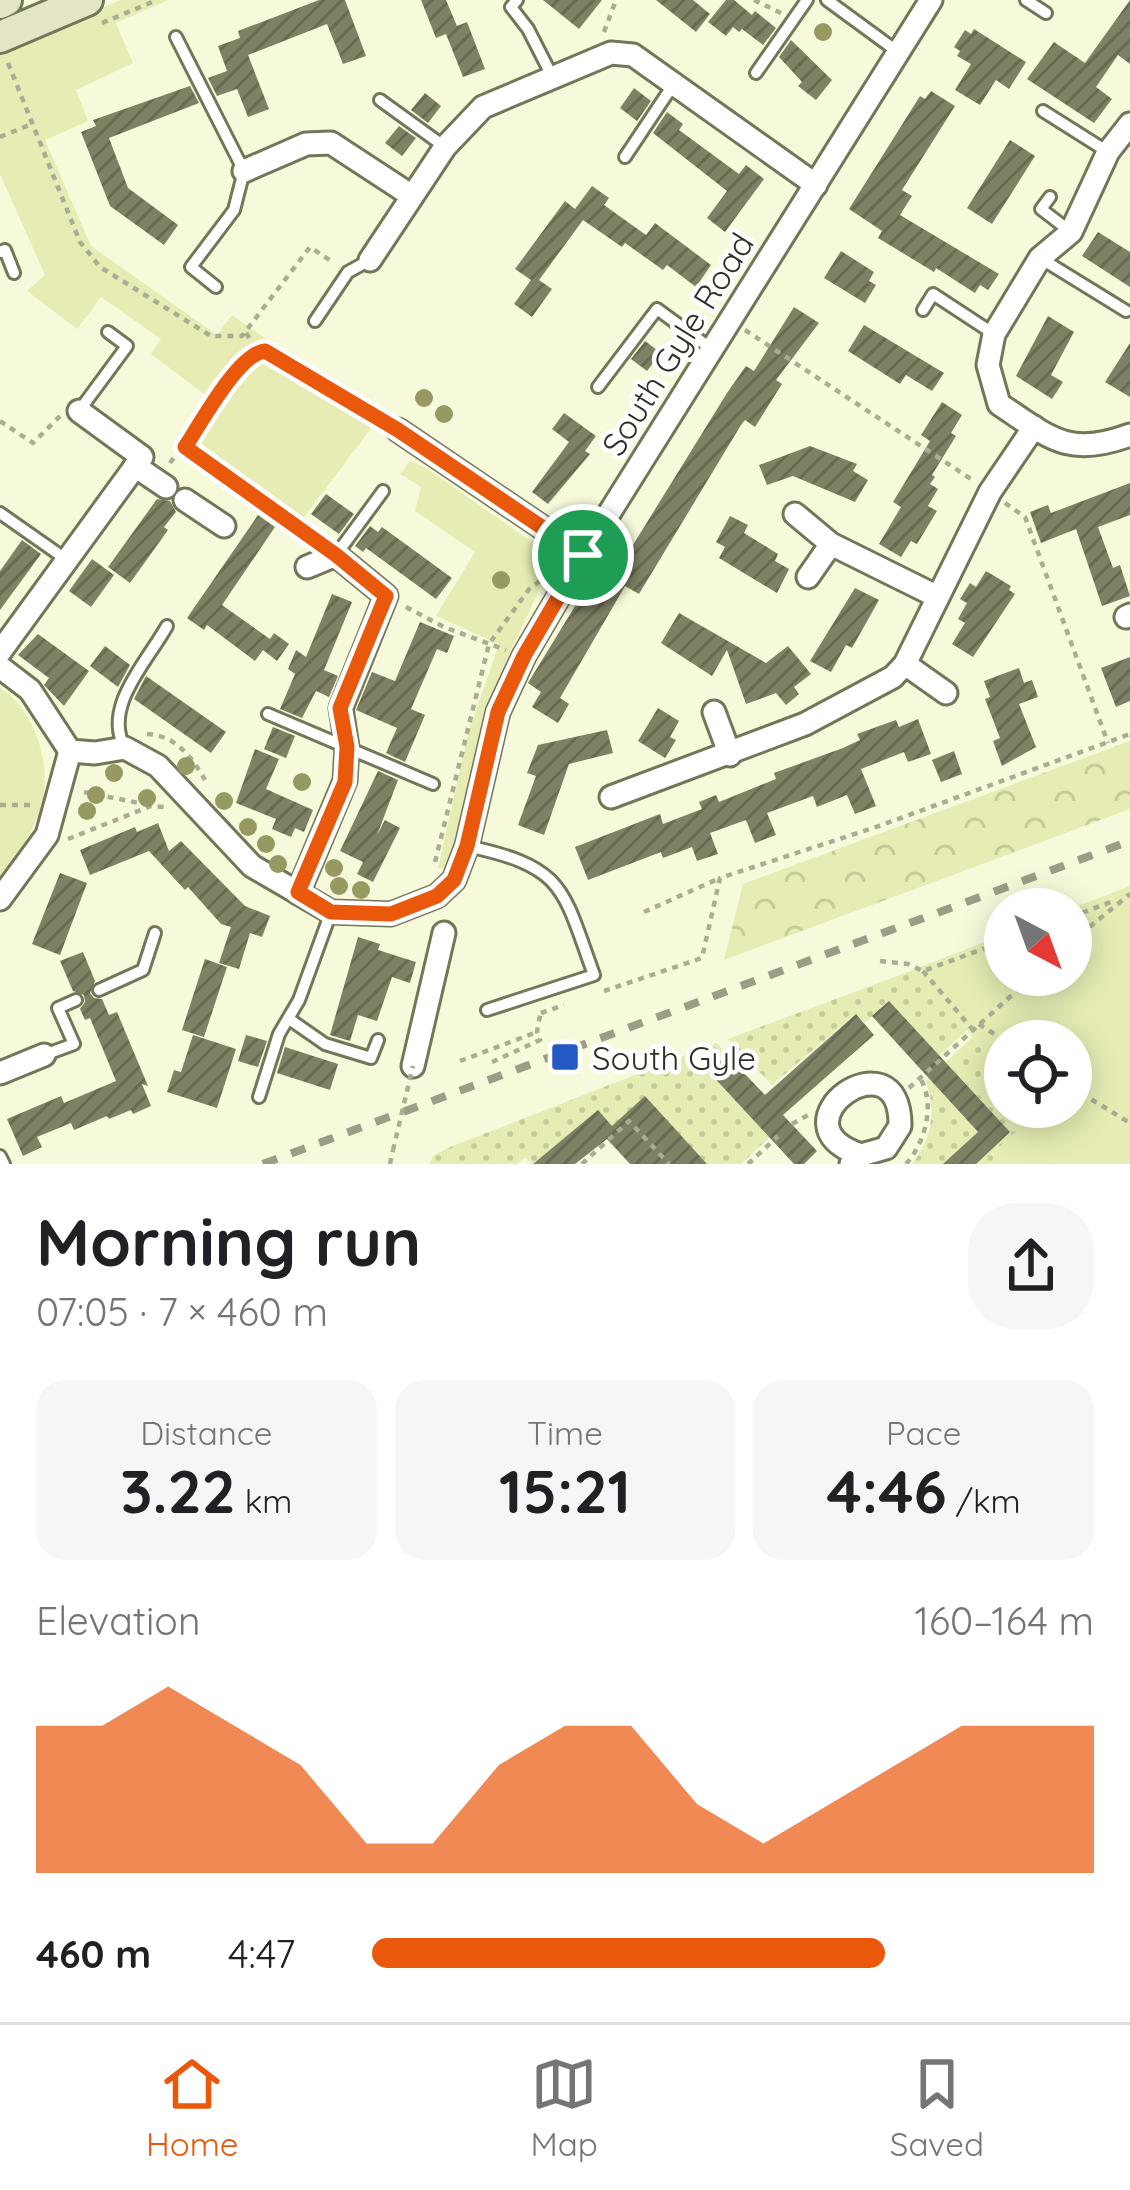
<!DOCTYPE html>
<meta charset="utf-8">
<style>
:root{--surface:#fff;--page:#f6f6f6;--text:#202124;--muted:#757577;--line:#e0e0e0;--accent:#ea580c}
body{margin:0;font-family:Quicksand,sans-serif;background:var(--page);color:var(--text);height:100vh;display:flex;flex-direction:column;font-size:45px;white-space:nowrap}
*{box-sizing:border-box;margin:0}
p{font-size:39px;color:var(--muted)}
.icon{flex:none;width:66px;height:66px;fill:none;stroke:currentColor;stroke-width:2;stroke-linecap:round;stroke-linejoin:round}
.map{position:relative;height:1164px;overflow:hidden}
.panel{display:flex;flex-direction:column;background:var(--surface);flex:1}
.panel>*{flex:none}
.needle{width:78px;rotate:139deg}
.tools{position:absolute;left:984px;top:888px;display:grid;gap:24px}
.tools a{display:grid;place-items:center;width:108px;height:108px;border-radius:50%;background:var(--surface);box-shadow:0 6px 30px #0003;font-size:60px}
.pin{position:absolute;display:grid;place-items:center;width:102px;height:102px;color:#fff;margin:-51px;border:6px solid #fff;border-radius:50%;box-shadow:0 3px 12px #0007}
.round{display:grid;place-items:center;flex:none;width:126px;height:126px;border-radius:48px;background:var(--page)}
.headline{display:flex;align-items:center;justify-content:space-between;height:204px;padding:0 36px}
h1{font-size:66px;font-weight:700;line-height:90px}
.stats{display:grid;grid-template-columns:repeat(3,1fr);gap:18px;height:204px;padding:12px 36px}
.stats div{display:grid;align-content:center;border-radius:30px;background:var(--page);text-align:center}
.stats b{font-size:60px;font-weight:700}
.stats small{font-size:33px;font-weight:400}
.stats p{font-size:33px}
.chart{height:336px;padding:24px 36px}
.chart p{display:flex;justify-content:space-between}
.chart svg{width:100%;height:216px;margin-top:12px;fill:var(--accent);opacity:.7}
ul{padding:0 36px;list-style:none;font-size:39px}
li{display:grid;grid-template-columns:192px 144px 1fr;align-items:center;height:90px}
li i{height:30px;border-radius:15px;background:var(--accent)}
.menu{display:flex;justify-content:space-around;align-items:center;height:168px;border-top:3px solid var(--line);background:var(--surface);font-size:33px;color:var(--muted)}
.menu a{display:grid;justify-items:center;gap:6px}
.menu .active{color:var(--accent)}
.map>svg:first-child{display:block}
.green{fill:#e6ecb3}
.forest{fill:url(#forest-crowns)}
.garden{fill:url(#garden-dots)}
.building{fill:url(#building-hatch)}
.lines{fill:none;stroke-linecap:round;stroke-linejoin:round}
.lane-casing{stroke:#737659;stroke-width:16}
.street-casing{stroke:#737659;stroke-width:27}
.secondary-casing{stroke:#737659;stroke-width:36}
.path{stroke:#aaac94;stroke-width:4.5;stroke-dasharray:6 6;stroke-linecap:butt}
.lane{stroke:#fff;stroke-width:10}
.street{stroke:#fff;stroke-width:21}
.secondary{stroke:#e3e5c5;stroke-width:30}
.rail{stroke:#9b9d86;stroke-width:8;stroke-dasharray:15 15;stroke-linecap:butt}
.path-bridge{stroke:#aaac94;stroke-width:4.5;stroke-dasharray:6 6;stroke-linecap:butt}
.tree{fill:#969962}
.route-casing{stroke:#fff;stroke-width:24}
.route{stroke:#ea580c;stroke-width:15}
.poi-dot{fill:#2358c5;stroke:#fff;stroke-width:4.5}
.labels{text-anchor:middle;dominant-baseline:central;stroke-width:9;stroke-linejoin:round;paint-order:stroke}
.street-label{font-size:33px;fill:#2f3024;stroke:#fff}
.poi-label{font-size:33px;fill:#2f3024;stroke:#fff;text-anchor:start}
</style>
<div class="map">
<svg width="1130" height="1164" viewBox="0 0 1130 1164">
<defs>
<pattern id="forest-crowns" width="20" height="18" patternUnits="userSpaceOnUse" patternTransform="scale(3)"><rect width="20" height="18" fill="#e6ecb3"/><path d="M2 6a3 3 0 1 1 6 0M12 15a3 3 0 1 1 6 0" fill="none" stroke="#c6cb9a"/></pattern>
<pattern id="garden-dots" width="8" height="8" patternUnits="userSpaceOnUse" patternTransform="scale(3)"><rect width="8" height="8" fill="#e6ecb3"/><path d="M2 2h.1M6 6h.1" fill="none" stroke="#c6cb9a" stroke-width="1.8" stroke-linecap="round"/></pattern>
<pattern id="building-hatch" width="6" height="6" patternUnits="userSpaceOnUse" patternTransform="scale(3)"><rect width="6" height="6" fill="#7e8164"/><path d="M-1 1l2-2M0 6l6-6M5 7l2-2" fill="none" stroke="#686a52"/></pattern>
</defs>
<rect width="100%" height="100%" fill="#f7fada"/>
<g class="green">
<path d="M121,0H168L116,23L133,63L76,90L88,121L45,140L91,246L217,335L232,315L379,418L301,521L205,458L196,444L220,406L151,354L161,339L101,297L77,329L27,291L45,275L0,174V51Z"/>
<path d="M410,461L426,468L539,547L548,564C533,612 505,655 489,704C472,758 468,817 445,869L438,868L468,734L499,644L436,616L475,552L415,511L421,487L400,474Z"/>
<path d="M0,688C20,701 30,718 38,740C57,796 33,835 0,879Z"/>
<path d="M1130,886V1164H994L993,1153L1038,1111L1036,1107H1071V1041H1005V1073L913,970L1005,934V975H1071L1070,909Z"/>
</g>
<path class="forest" d="M1130,741V809L724,960L743,884Z"/>
<g class="garden">
<path d="M913,970L967,1030L939,1056L889,1001L865,1023L855,1014L772,1085L728,1039Z"/>
<path d="M973,1037L1005,1073V1107H1036L1039,1110L993,1153L994,1164H912C931,1141 938,1108 925,1081L929,1078L992,1148L1010,1132L946,1062Z"/>
<path d="M717,1043L727,1055L709,1072L770,1137L741,1164H707L645,1097L617,1131L598,1111L533,1164L525,1158L517,1164H429L434,1155L450,1147Z"/>
</g>
<g class="building">
<path d="M319,0H345L366,56L343,64L327,24L248,55L269,109L248,117L237,89L217,96L208,78L227,71L218,46L240,38L238,31Z"/>
<path d="M421,0H446L457,26L467,22L485,69L463,77L446,34L436,38Z"/>
<path d="M543,0H602L579,29Z"/>
<path d="M656,0H693L710,14L696,32Z"/>
<path d="M726,0H734L752,15L755,11L776,28L763,45L742,29L739,32L733,27L726,36L708,22Z"/>
<path d="M1130,0V64L1118,55L1096,87L1112,99L1094,123L1027,79L1054,42L1085,63Z"/>
<path d="M974,29L1026,62L1009,89L996,80L980,105L955,90L971,64L957,56L960,51L954,47L965,30L971,34Z"/>
<path d="M791,40L832,80L816,100L798,86L802,82L779,57Z"/>
<path d="M190,86L199,103L109,138L128,188L178,225L164,245L110,206L81,132L96,126L93,120Z"/>
<path d="M634,88L651,101L637,121L620,108Z"/>
<path d="M931,91L955,106L902,190L912,196L900,215L999,274L988,290L980,285L975,293L936,268L934,272L878,238L882,231L849,209L920,96L925,99Z"/>
<path d="M425,93L441,106L428,123L411,110Z"/>
<path d="M667,112L683,124L679,130L739,174L746,165L764,179L725,232L707,218L727,191L653,133Z"/>
<path d="M399,126L416,138L402,156L385,143Z"/>
<path d="M1010,140L1035,156L992,224L967,208Z"/>
<path d="M592,186L609,198L604,205L646,235L655,223L711,265L696,287L667,265L663,270L625,243L622,247L583,220L539,280L552,289L532,317L514,304L531,280L515,269L565,201L575,209Z"/>
<path d="M1098,232L1130,252V287L1082,256Z"/>
<path d="M841,251L874,272L869,281L876,285L865,303L824,278Z"/>
<path d="M794,307L819,323L776,380L782,384L755,427L745,420L741,425L639,594L625,586L560,698L569,704L558,723L532,707L541,692L528,683L613,544L628,553L727,393L746,366L754,371Z"/>
<path d="M1048,316L1074,332L1051,375L1063,382L1052,399L1016,376Z"/>
<path d="M864,325L944,373L932,391L906,375L900,384L848,351Z"/>
<path d="M645,341L661,353L647,371L631,359Z"/>
<path d="M1130,343V397L1105,382Z"/>
<path d="M942,402L962,415L951,433L956,436L932,475L935,477L930,484L938,489L928,506L937,511L917,544L911,541L901,557L879,544L901,507L893,502L930,441L921,435Z"/>
<path d="M564,413L596,436L585,451L590,454L548,504L532,492L569,442L552,429Z"/>
<path d="M810,446L857,464L853,471L868,480L855,502L793,476L767,485L759,465Z"/>
<path d="M1130,483V515L1098,527L1113,568L1120,565L1130,596L1102,606L1076,529L1041,543L1030,512L1048,505L1051,513Z"/>
<path d="M326,494L354,514L339,534L311,514Z"/>
<path d="M157,499L170,501L176,512L164,527L168,530L130,583L108,567Z"/>
<path d="M258,515L275,527L222,605L270,639L274,633L289,644L277,661L263,650L255,661L207,625L204,630L187,618Z"/>
<path d="M730,516L748,525L744,533L778,554L775,561L789,569L777,593L719,558L725,547L716,542Z"/>
<path d="M370,526L378,532L382,527L452,578L436,599L366,548L363,552L355,546Z"/>
<path d="M22,540L41,554L0,610V571Z"/>
<path d="M92,559L114,575L91,607L69,591Z"/>
<path d="M986,571L1011,586L1009,590L1015,594L973,657L952,644L965,623L958,619L967,603L960,599L970,583L976,587Z"/>
<path d="M855,588L879,600L852,648L846,645L831,672L810,661Z"/>
<path d="M332,594L352,602L324,670L338,676L329,697L316,691L302,718L280,709L295,674L288,669L296,650L306,657Z"/>
<path d="M679,613L766,663L788,646L811,674L794,687L799,694L786,705L776,693L746,704L727,650L712,676L661,643Z"/>
<path d="M420,622L454,636L447,653L437,649L411,709L425,715L405,762L386,753L397,728L356,710L372,672L395,681Z"/>
<path d="M38,634L89,671L64,706L44,685L49,678L18,655Z"/>
<path d="M105,646L130,665L118,687L90,666Z"/>
<path d="M1130,657V701L1116,707L1101,668Z"/>
<path d="M1019,668L1024,683L1032,680L1038,697L1019,704L1036,747L1002,766L993,741L1000,738L985,699L990,697L984,681Z"/>
<path d="M146,676L226,732L211,753L134,699Z"/>
<path d="M658,708L679,721L670,737L676,740L665,758L638,741Z"/>
<path d="M918,719L931,754L908,762L904,752L861,769L876,806L855,814L847,795L817,807L813,796L767,813L776,835L755,843L746,820L710,833L718,854L697,861L692,847L663,858L661,852L588,880L575,847L660,814L663,824L702,809L699,802L716,795L719,802L776,779L774,773L843,748L860,740L857,734L896,720L899,727Z"/>
<path d="M273,727L295,736L286,758L264,749Z"/>
<path d="M607,730L613,753L569,764L544,835L518,825L536,776L527,773L538,745Z"/>
<path d="M255,749L279,759L266,789L313,810L304,832L295,828L291,837L272,829L276,819L236,803Z"/>
<path d="M954,751L962,774L941,782L932,760Z"/>
<path d="M378,771L398,780L377,835L385,820L400,828L373,882L357,874L363,862L340,851Z"/>
<path d="M158,823L169,851L181,841L245,906L270,916L262,937L250,933L239,969L219,963L231,927L221,924L188,887L185,890L149,851L90,875L80,850L135,827L137,832Z"/>
<path d="M60,873L87,883L60,955L32,944Z"/>
<path d="M358,937L380,944L378,950L416,962L410,983L392,977L377,1021L358,1015L350,1041L330,1035Z"/>
<path d="M83,952L95,981L90,993L94,998L102,999L109,1015L117,1012L148,1086L142,1084L151,1106L133,1114L131,1110L109,1119L107,1116L74,1130L71,1123L37,1137L42,1147L23,1156L7,1119L61,1096L64,1103L116,1081L90,1018L85,1020L80,1009L85,1002L84,995L73,991L60,961Z"/>
<path d="M205,959L227,967L204,1037L182,1030Z"/>
<path d="M889,1001L1010,1132L976,1164H943L978,1132L872,1016Z"/>
<path d="M856,1014L874,1035L783,1115L817,1151L804,1164H794L709,1072L727,1055L765,1095Z"/>
<path d="M193,1035L236,1049L217,1108L167,1092L174,1070L181,1072Z"/>
<path d="M246,1035L267,1041L258,1067L238,1061Z"/>
<path d="M285,1047L338,1064L330,1090L277,1073Z"/>
<path d="M645,1096L707,1164H630L607,1139L575,1164H533L598,1110L612,1126Z"/>
</g>
<g class="lines">
<g class="lane-casing">
<g id="lane">
<path d="M517,0L511,7L528,29L552,76"/>
<path d="M827,0L898,52"/>
<path d="M1026,0L1046,13"/>
<path d="M176,37L244,171L234,210L191,267L216,287"/>
<path d="M756,73L807,0"/>
<path d="M380,100L445,147"/>
<path d="M1043,111L1108,152"/>
<path d="M625,157L673,85"/>
<path d="M1050,197L1041,209L1071,232"/>
<path d="M0,252L5,250L14,273"/>
<path d="M1040,258L1126,311"/>
<path d="M923,310L933,294L994,334"/>
<path d="M315,321L348,272L370,260"/>
<path d="M598,387L657,309L713,350"/>
<path d="M79,411L127,346L108,332"/>
<path d="M0,513L67,560"/>
<path d="M336,555L383,491"/>
<path d="M268,714L433,784"/>
<path d="M125,748C102,707 147,662 167,626"/>
<path d="M467,846C565,867 562,887 594,975L487,1010"/>
<path d="M99,990L143,970L155,933"/>
<path d="M289,1019L325,1044L371,1058L378,1040"/>
<path d="M44,1055L74,1044L58,1008L76,1000"/>
<path d="M259,1097L279,1034L299,1000L331,912"/>
<path d="M0,1156L4,1164"/>
</g>
</g>
<g class="street-casing">
<g id="street">
<path d="M1130,124L1108,152L1071,232L1040,258L994,334L988,365L999,404C1050,438 1068,458 1130,435"/>
<path d="M244,171L306,144L331,143L412,196"/>
<path d="M370,260L445,147L483,107L611,53L633,55L816,185"/>
<path d="M398,430L583,555"/>
<path d="M135,466L166,487"/>
<path d="M185,500L224,526"/>
<path d="M795,514L831,544L938,597"/>
<path d="M808,577L831,544"/>
<path d="M1126,617L1130,615"/>
<path d="M0,652L142,457L79,411"/>
<path d="M905,664L946,693"/>
<path d="M0,667L30,690L70,751L95,753L125,748L158,766L252,866L331,912L391,914L437,896L454,880L467,846L498,712L524,656L583,555L931,0"/>
<path d="M714,712L730,755"/>
<path d="M611,797L805,724L893,677L905,664L990,492L1034,427"/>
<path d="M298,893L345,781L347,747L341,708L386,596L336,555L307,567"/>
<path d="M0,899L47,835L70,751"/>
<path d="M413,1066L444,933"/>
<path d="M0,1073L44,1055"/>
<path d="M851,1164L861,1155L886,1148L900,1126C901,1030 767,1124 861,1155"/>
</g>
</g>
<g class="secondary-casing">
<g id="secondary">
<path d="M0,3L6,0"/>
<path d="M0,37L87,0"/>
</g>
</g>
<g class="path">
<path d="M754,0L781,13"/>
<path d="M102,23L157,0"/>
<path d="M604,32L616,0"/>
<path d="M8,63L80,242L100,267L211,336H242L310,247L334,263"/>
<path d="M0,137L32,124"/>
<path d="M745,330L971,479"/>
<path d="M246,333L255,347L381,420"/>
<path d="M0,421L33,443L60,416"/>
<path d="M185,447L317,541"/>
<path d="M170,463L243,363L256,352L265,351"/>
<path d="M1005,503L1025,517L1108,743"/>
<path d="M406,607L444,627L506,650"/>
<path d="M147,734C175,735 192,757 205,780"/>
<path d="M84,792L149,805"/>
<path d="M0,805H34"/>
<path d="M68,839L151,806L164,807"/>
<path d="M435,862L489,644L530,588L540,581"/>
<path d="M644,912L720,878"/>
<path d="M1071,917L1116,900"/>
<path d="M1071,942L1130,894"/>
<path d="M880,961L908,964L923,971L1005,941"/>
<path d="M923,971L974,1031"/>
<path d="M604,991L702,958L720,878L879,826L1130,734"/>
<path d="M541,1013L564,1005"/>
<path d="M979,1024L1005,1041"/>
<path d="M460,1061L537,1032"/>
<path d="M492,1062L540,1040L537,1032L541,1010"/>
<path d="M1071,1087L1130,1123"/>
<path d="M909,1088L1034,975"/>
<path d="M792,1124L808,1115"/>
<path d="M390,1164L393,1150"/>
<path d="M582,1164L629,1121L669,1164"/>
<path d="M748,1164L778,1136"/>
<path d="M906,1164C925,1143 936,1104 920,1078"/>
</g>
<use href="#lane" class="lane"/>
<use href="#street" class="street"/>
<use href="#secondary" class="secondary"/>
<path class="rail" d="M263,1164L1130,841"/>
<path class="path-bridge" d="M393,1150L413,1066"/>
</g>
<g class="tree">
<circle cx="823" cy="32" r="9"/>
<circle cx="284" cy="361" r="9"/>
<circle cx="424" cy="398" r="9"/>
<circle cx="444" cy="414" r="9"/>
<circle cx="501" cy="580" r="9"/>
<circle cx="186" cy="766" r="9"/>
<circle cx="114" cy="773" r="9"/>
<circle cx="302" cy="782" r="9"/>
<circle cx="96" cy="795" r="9"/>
<circle cx="147" cy="798" r="9"/>
<circle cx="224" cy="801" r="9"/>
<circle cx="87" cy="811" r="9"/>
<circle cx="248" cy="827" r="9"/>
<circle cx="266" cy="844" r="9"/>
<circle cx="278" cy="864" r="9"/>
<circle cx="334" cy="868" r="9"/>
<circle cx="339" cy="886" r="9"/>
<circle cx="361" cy="890" r="9"/>
</g>
<g class="lines">
<g class="route-casing">
<path id="route" d="M265,351L398,430L583,555L524,656L498,712L467,846L454,880L437,896L391,914L331,912L298,892L345,782L347,747L340,708L386,596L336,555L185,447C201,423 238,354 265,351Z"/>
</g>
<use href="#route" class="route"/>
</g>
<rect class="poi-dot" x="550" y="1042" width="30" height="30" rx="6"/>
<g class="labels">
<g class="street-label">
<text transform="translate(677 344) rotate(-58)">South Gyle Road</text>
</g>
<g class="poi-label">
<text x="592" y="1057">South Gyle</text>
</g>
</g>
</svg>
<div class="tools">
<a><svg class="needle" viewBox="-14 -14 28 28"><path d="M0-13l5 13h-10z" fill="#e53935"/><path d="M0 13l5-13h-10z" fill="#757577"/></svg></a>
<a><svg class="icon" aria-label="locate" viewBox="0 0 24 24"><circle cx="12" cy="12" r="6"/><path d="M12 2v4M12 18v4M2 12h4M18 12h4"/></svg></a>
</div>
<div class="pin" style="left:583px;top:555px;background:#1e9e55"><svg class="icon" aria-label="arrive" viewBox="0 0 24 24"><path d="M6 21V4h12l-3 4 3 4H6"/></svg></div>
</div>
<section class="panel">
<div class="headline"><div><h1>Morning run</h1><p>07:05 · 7 × 460 m</p></div><a class="round"><svg class="icon" aria-label="share" viewBox="0 0 24 24"><path d="M12 15V3M7 8l5-5 5 5M5 13v7h14v-7"/></svg></a></div>
<div class="stats">
<div><p>Distance</p><b>3.22<small> km</small></b></div>
<div><p>Time</p><b>15:21</b></div>
<div><p>Pace</p><b>4:46<small> /km</small></b></div>
</div>
<div class="chart"><p><span>Elevation</span>160–164 m</p>
<svg viewBox="0 0 160 44" preserveAspectRatio="none"><path d="M0 44V14L10 14L20 6L30 14L40 22L50 38L60 38L70 22L80 14L90 14L100 30L110 38L120 30L130 22L140 14L150 14L160 14V44z"/></svg>
</div>
<ul>
<li><b>460 m</b>4:47<i style="width:71%"></i></li>
</ul>
</section>
<nav class="menu">
<a class="active"><svg class="icon" aria-label="home" viewBox="0 0 24 24"><path d="M3 11l9-7 9 7M6 9v11h12V9"/></svg>Home</a>
<a><svg class="icon" aria-label="map" viewBox="0 0 24 24"><path d="M3 6l6-2 6 2 6-2v14l-6 2-6-2-6 2zM9 4v14M15 6v14"/></svg>Map</a>
<a><svg class="icon" aria-label="saved" viewBox="0 0 24 24"><path d="M7 4h10v16l-5-4-5 4z"/></svg>Saved</a>
</nav>
